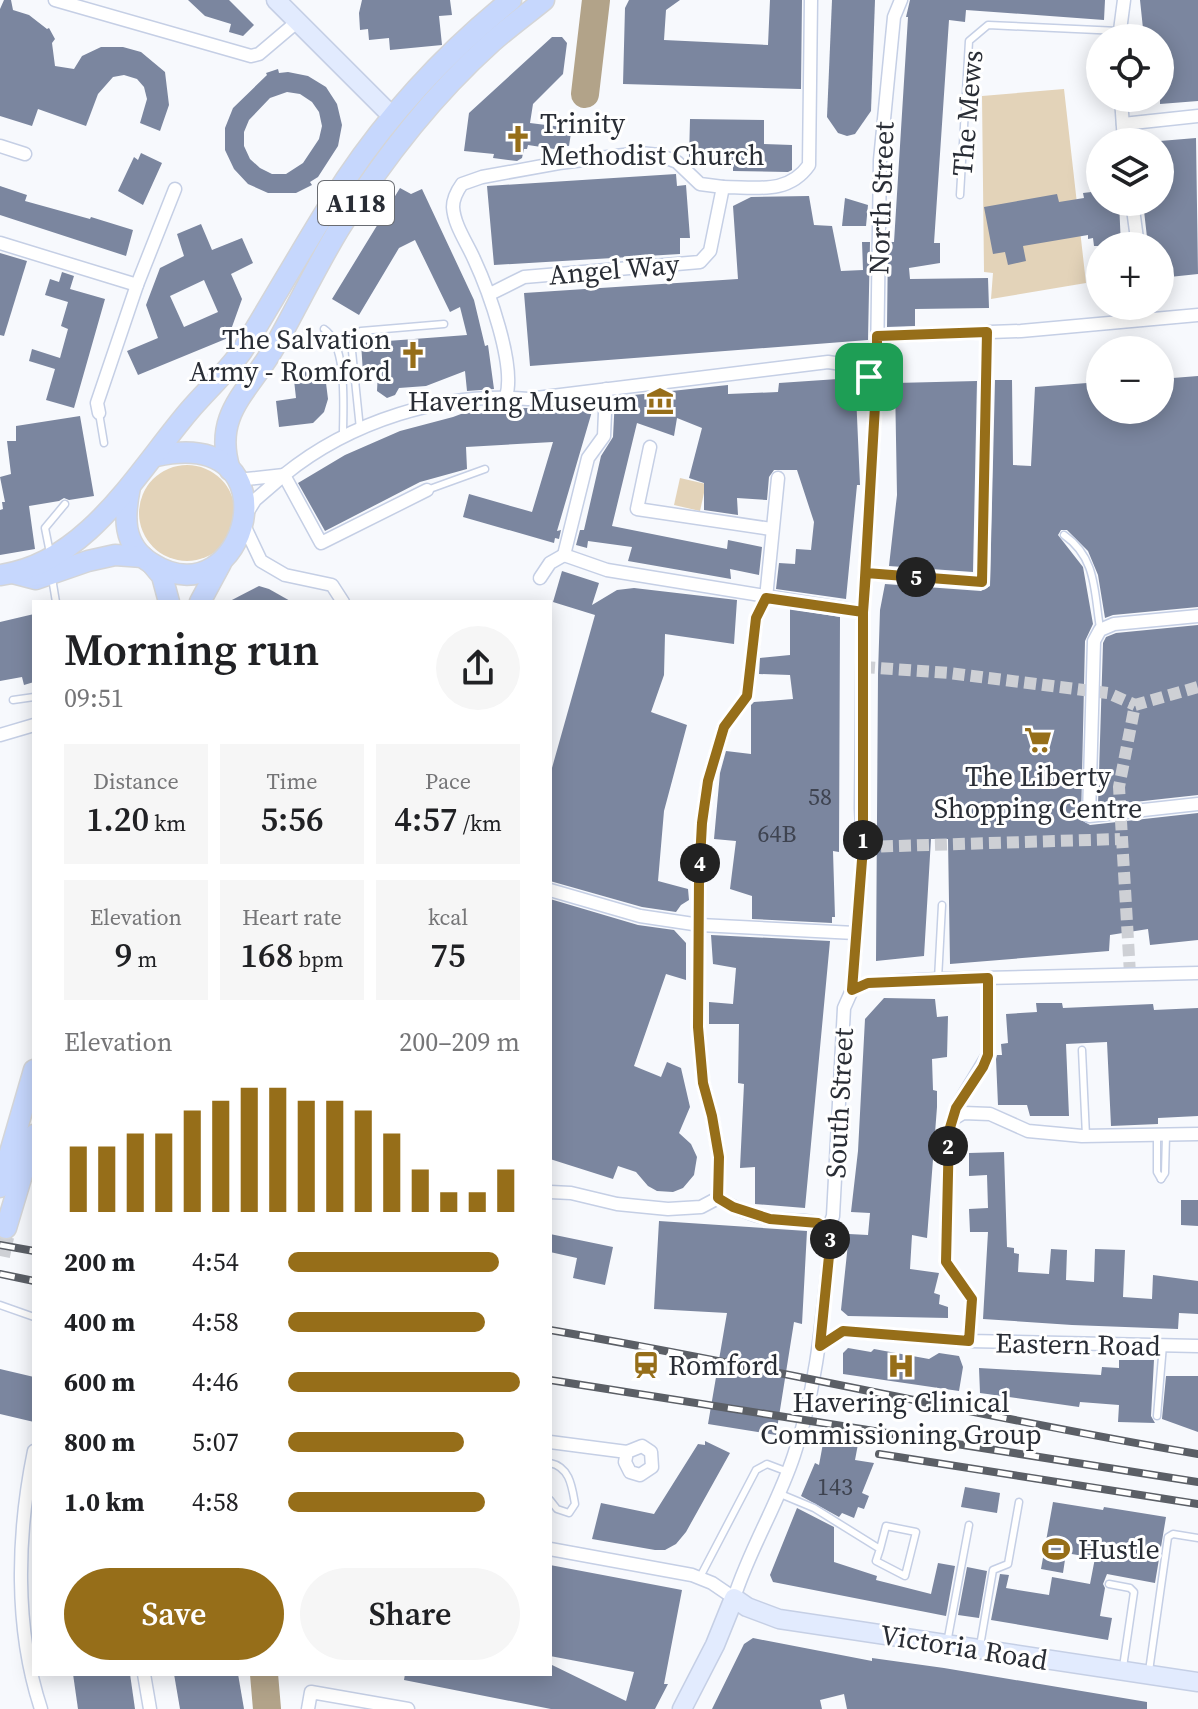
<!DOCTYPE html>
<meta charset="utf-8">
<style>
:root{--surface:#fff;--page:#f6f6f6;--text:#202124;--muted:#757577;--accent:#966e19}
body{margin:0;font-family:"Source Serif 4",serif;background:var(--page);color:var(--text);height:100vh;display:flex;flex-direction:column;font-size:30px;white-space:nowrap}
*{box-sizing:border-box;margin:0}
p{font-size:26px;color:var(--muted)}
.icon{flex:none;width:44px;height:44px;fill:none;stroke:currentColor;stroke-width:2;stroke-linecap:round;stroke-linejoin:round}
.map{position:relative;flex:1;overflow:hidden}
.sheet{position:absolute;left:32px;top:600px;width:520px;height:1076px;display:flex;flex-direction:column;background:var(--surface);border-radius:0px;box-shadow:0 4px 20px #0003}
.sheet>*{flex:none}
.tools{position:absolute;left:1086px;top:24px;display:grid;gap:16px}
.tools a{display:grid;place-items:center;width:88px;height:88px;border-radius:50%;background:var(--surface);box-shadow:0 4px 20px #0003;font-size:40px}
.pin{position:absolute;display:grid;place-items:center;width:68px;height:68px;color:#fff;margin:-34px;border-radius:16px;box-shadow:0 4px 12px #0006}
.km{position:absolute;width:40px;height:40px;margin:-20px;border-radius:50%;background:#222;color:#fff;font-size:22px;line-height:40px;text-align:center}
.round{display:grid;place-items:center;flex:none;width:84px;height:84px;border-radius:42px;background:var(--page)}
.overview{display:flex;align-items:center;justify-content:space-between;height:136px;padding:0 32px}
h1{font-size:44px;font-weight:600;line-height:60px}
.metrics{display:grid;grid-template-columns:repeat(3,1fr);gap:12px;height:136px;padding:8px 32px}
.metrics div{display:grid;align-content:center;border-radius:0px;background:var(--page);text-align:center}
.metrics b{font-size:34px;font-weight:600}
.metrics small{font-size:22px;font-weight:400}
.metrics p{font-size:22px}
.chart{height:224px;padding:16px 32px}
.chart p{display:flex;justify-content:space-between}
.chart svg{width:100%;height:144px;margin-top:8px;stroke:var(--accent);stroke-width:6}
.action{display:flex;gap:16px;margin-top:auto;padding:16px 32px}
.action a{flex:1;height:92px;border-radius:48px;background:var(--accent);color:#fff;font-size:32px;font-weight:600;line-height:92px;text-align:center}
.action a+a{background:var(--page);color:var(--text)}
ul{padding:0 32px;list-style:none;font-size:26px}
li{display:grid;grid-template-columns:128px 96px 1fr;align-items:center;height:60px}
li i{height:20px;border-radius:10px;background:var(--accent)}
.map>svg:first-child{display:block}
.green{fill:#e3d3b9}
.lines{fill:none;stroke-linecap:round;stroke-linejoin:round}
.river{stroke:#b2a389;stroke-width:28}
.building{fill:#7b869f;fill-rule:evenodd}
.street-tunnel{stroke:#ced0d5;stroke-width:12;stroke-dasharray:12 6;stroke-linecap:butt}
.primary-tunnel{stroke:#ced0d5;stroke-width:20;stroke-dasharray:20 10;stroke-linecap:butt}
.lane-casing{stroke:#c5cfe5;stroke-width:9}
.street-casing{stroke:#c5cfe5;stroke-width:15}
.secondary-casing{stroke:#c5cfe5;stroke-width:21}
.primary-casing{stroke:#d4d5d7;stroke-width:23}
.lane{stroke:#fff;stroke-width:6}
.street{stroke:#fff;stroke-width:12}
.secondary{stroke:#e2ebfe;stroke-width:18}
.primary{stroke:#c6d7fd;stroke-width:20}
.rail-casing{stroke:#5b5f66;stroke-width:8}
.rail{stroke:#fff;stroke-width:5;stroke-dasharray:15;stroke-linecap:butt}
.route-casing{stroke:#fff;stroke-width:16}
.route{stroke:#966e19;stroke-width:10}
.labels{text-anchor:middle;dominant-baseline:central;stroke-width:6;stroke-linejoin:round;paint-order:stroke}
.number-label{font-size:24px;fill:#3e4350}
.shield{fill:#fff;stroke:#696c72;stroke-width:2}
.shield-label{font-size:26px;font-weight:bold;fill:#292d35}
.street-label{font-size:28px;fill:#292d35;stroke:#fff}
.poi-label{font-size:28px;fill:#292d35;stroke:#fff;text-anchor:start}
</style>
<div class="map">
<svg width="1198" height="1709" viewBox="0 0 1198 1709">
<rect width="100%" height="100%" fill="#f7f9fd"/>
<g class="green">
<path d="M1064,89L1086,283L991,299L993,273L984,272L982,96Z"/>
<circle cx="187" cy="513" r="48"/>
<path d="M680,478L706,484L700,511L674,505Z"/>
</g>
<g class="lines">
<g class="river">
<path d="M585,94L596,0"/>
<path d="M264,1674L267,1709"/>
</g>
</g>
<g class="building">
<path d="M4,0H11L13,10L29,15L47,29L49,28L55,39L52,43L55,66L74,69L82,56L101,47H123L141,52L165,72L169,105L160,131L140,123L147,99L144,87L137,79L124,75L113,77L98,94L86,126L38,109L32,126L0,116V9Z"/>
<path d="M188,0H229L254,25L243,36L229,32L231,24L205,16Z"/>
<path d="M362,0H450L452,15L439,16L442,45L390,50L389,38L369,40L368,29L360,30L359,13Z"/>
<path d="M629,0H680L666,10L664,40L768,45L770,0H802L801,89L623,84L625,8Z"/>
<path d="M832,0H875L871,111L855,134L847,136L838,133L827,117Z"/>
<path d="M910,0H1105L1104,20L966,10L965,22L949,20L934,243H940V263L909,268L910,279L988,278L989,308L915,309V326L887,327L888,242H894L908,17H906Z"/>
<path d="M1140,0H1198V101L1160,104V38H1144Z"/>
<path d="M552,37H562L567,43L563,74L533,104L530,123L562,127L561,132L571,133L569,146L561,145V150L528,145L527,149H524L522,158L517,161L493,158L494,154L464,151L469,113Z"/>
<path d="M278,69L279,73L288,72L308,76L326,87L337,104L342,125L338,146L318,177L310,182L312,185L296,193H268L248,184L234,169L225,150V128L233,108L267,75L266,73ZM287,92L300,94L312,102L319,112L322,126L319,139L303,163L286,174H272L260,168L250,159L244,146V132L249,120L270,98Z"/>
<path d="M690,119L764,120V144L792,145V170L788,172L733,171V160L689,159Z"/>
<path d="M1196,138L1198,274L1160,278V246H1148L1143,202H1160V141Z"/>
<path d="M141,153L162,163L143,205L118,191L134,157L138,160Z"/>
<path d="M676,174L677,186L686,185L690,238H680V254L494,265L487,186Z"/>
<path d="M0,186L27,195L25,201L90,219L91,217L133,230L126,256L0,215Z"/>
<path d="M400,188L411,194L422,189L474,300L485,346L488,345L494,389L467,391L465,371L426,386L399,388L395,395L387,398L377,391L378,372L363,373L361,343L467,335L460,307L450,312L415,240L399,248L359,315L332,299Z"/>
<path d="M1100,191V202H1119L1121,246H1094L1093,238L1088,239V235L1023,246L1026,261L1008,265L1005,252L993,254L984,207L1057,194L1059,202L1084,198L1083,193Z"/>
<path d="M809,196L814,225L832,226L841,271L863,270L862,242H870L868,340L530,366L524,293L738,279L733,206L751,197Z"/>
<path d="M845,198L868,205L866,226H842Z"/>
<path d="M201,224L212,250L242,238L253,263L231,274L242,299L228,338L138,375L127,351L158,338L146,305L160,268L184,256L177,234ZM204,280L218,312L184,327L170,296Z"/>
<path d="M0,253L27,261L4,336L0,335Z"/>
<path d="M62,272L74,276L70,289L105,299L74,408L46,400L55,369L29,361L32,349L60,358L68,329L61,326L68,302L45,295L50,279L59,282Z"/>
<path d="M324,367L328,399L324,412L313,423L279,427L276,401L296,398L293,371Z"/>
<path d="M1198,376V607L1113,615L1105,618L1098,575L1088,551L1067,530H1061L1058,535L1083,567L1093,624L1085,641L1081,820L1090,825L1198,813V940L1150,945L1148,929L1110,935L1109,951L950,964L948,839H931L924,956L876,961L878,674L880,610L885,584L981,591L990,586L995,380H1012L1013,465L1031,466L1035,387L1100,382V410H1160V379Z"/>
<path d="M838,379L856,394L860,485H857L846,599L776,589L779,563L795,564L796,549L811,550L814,522L797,470H774L769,477L767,500L737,498L738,515L704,510V483L689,478L702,428L677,418L674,436L637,423L612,526L727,549L728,540L762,547L759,575L730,569L731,579L628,561L632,547L588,541L587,548L576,545L580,530H584L601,456L613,437L615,397L728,385V394L778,392L779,383Z"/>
<path d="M977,381L973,572L889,566L897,495L895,383Z"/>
<path d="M597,400L596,409L593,408L557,531L561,530L559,539L555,538L554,543L463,517L469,494L532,512L553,442L466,447L467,469L420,482L325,531L298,483L345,455L400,431L453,417L469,411V409L529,408Z"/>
<path d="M80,416L94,496L69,500L64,498L59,501L29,506L35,549L0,555V510L3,509L2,502H5L0,477L11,474L7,441H16V426Z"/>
<path d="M562,571L599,583L592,605L617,590L634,588L737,600L734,644L665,634L664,675L651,712L687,725L664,811L658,881L688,889L689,900L681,905L676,912L642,907L550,881V775L595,615L553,602Z"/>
<path d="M259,586L269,589L292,602H228Z"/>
<path d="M790,609L840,617L839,852L833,851L835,917H832V923L752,919V896L730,889L736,841L714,839L720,773L726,751L751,754V705L754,702L793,699L790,675L759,674L760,658L790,655Z"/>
<path d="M34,614V682L24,685L22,677L0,681V622Z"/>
<path d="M1198,625V795L1098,806L1103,643L1106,637L1116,633Z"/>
<path d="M550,899L638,925L674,930L686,943V980L666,974L634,1066L661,1077L667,1062L681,1068L690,1107L679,1133L691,1144L697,1157L694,1175L683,1188L673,1192L657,1191L648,1186L636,1172L618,1166L613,1179L550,1159Z"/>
<path d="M711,935L830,941L805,1208L755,1204V1167L740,1168L744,1084L738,1083L739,1024H709V1002L733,1004L736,968L713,964Z"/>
<path d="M884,998L935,999L937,1017L948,1016L947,1057L932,1059L933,1090L937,1091V1107L927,1238L912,1235L910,1269L939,1273L934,1293L940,1295L939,1304L948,1307V1318L848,1316L841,1310L849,1234L868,1235L870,1213L851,1212L858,1151L865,1019Z"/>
<path d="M1036,1003H1062L1063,1008L1153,1004L1154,1010L1198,1008V1116L1158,1118V1124L1111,1126L1107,1042L1066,1044L1069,1116H1030L1027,1105H998L996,1059L997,1055H1002L1001,1044L1008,1043L1006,1014L1037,1012Z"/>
<path d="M1004,1152L1007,1247L1014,1248V1253L1019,1254L1018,1272L1049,1274L1051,1249L1067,1250L1066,1280L1094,1282L1095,1249L1125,1250L1123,1297L1152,1299L1153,1275L1198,1281V1314L1179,1313L1178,1329L1072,1325L983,1319L988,1232H970L969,1209L988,1208L987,1175L969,1176V1153Z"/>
<path d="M1181,1200H1198V1226L1181,1225Z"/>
<path d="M659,1221L807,1231L802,1324L794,1322L776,1435L708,1424L727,1313L654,1309Z"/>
<path d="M550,1234L613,1247L605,1285L573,1278L577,1258L550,1252Z"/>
<path d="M848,1348L871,1352L874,1349L929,1359L939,1353L959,1356L963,1367L959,1391L843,1374V1353Z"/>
<path d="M1119,1360H1154L1151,1416L1155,1423L1118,1422L1119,1405L1080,1402L1079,1407L980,1393L979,1368L1101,1375L1102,1367L1119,1368Z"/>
<path d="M0,1369L34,1377V1422L0,1414Z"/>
<path d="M1166,1376H1198V1432L1162,1419Z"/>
<path d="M824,1438L858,1444L855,1460L874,1463L862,1493L869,1496L864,1509L858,1507L854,1518L842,1513L839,1517L801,1496L815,1463L819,1465Z"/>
<path d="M705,1441L730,1453L686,1532L676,1544L665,1550H655L592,1539L601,1503L654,1514L698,1444L705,1445Z"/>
<path d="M965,1487L1000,1493L997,1513L961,1507Z"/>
<path d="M1053,1502L1103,1510L1104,1507L1166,1517L1155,1583L1107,1574L1103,1584L1105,1588L1100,1616L1112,1618L1108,1640L991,1620L1000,1574L1009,1575L1006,1588L1049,1595L1052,1577L1090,1584L1095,1558L1066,1553L1063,1573L1041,1569Z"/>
<path d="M797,1508L834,1527V1562L877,1576L876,1580L931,1594L938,1563L955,1566L946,1616L773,1582L770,1575Z"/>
<path d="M550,1565L682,1590L664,1684H668L655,1709H551L404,1680L405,1674H550V1664L626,1701L634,1672L550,1656Z"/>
<path d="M967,1567L987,1571L979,1618L958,1615Z"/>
<path d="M753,1638L872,1661V1658L944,1668L1147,1702V1709H847L844,1694L820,1700L822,1709H712L744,1644Z"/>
<path d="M73,1674H130L135,1709H78Z"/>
<path d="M174,1674H238L244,1709H180Z"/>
</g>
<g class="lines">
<g class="street-tunnel">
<path d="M863,667L949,673L1108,693L1135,705"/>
<path d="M863,847L1120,839"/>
<path d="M1130,974L1119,787L1135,705L1198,687"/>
</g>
<path class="primary-tunnel" d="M0,1256L6,1228"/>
<g class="lane-casing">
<g id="lane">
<path d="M960,195L969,41L988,25L1119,31"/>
<path d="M324,329C348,345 343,408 343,435"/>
<path d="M99,413L104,443"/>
<path d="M360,429L352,351L354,337L361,331L444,324"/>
<path d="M427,490L485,469"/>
<path d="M1064,535C1097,558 1094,592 1100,628"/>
<path d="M50,553L45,528L65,504"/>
<path d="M52,578L56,602"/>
<path d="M13,700L34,697"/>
<path d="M938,979L942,905"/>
<path d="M1082,1050L1086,1136"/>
<path d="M1157,1135V1172L1161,1179"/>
<path d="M1161,1179L1165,1173L1166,1135"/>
<path d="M0,1305L34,1317"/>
<path d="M1157,1416L1163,1345"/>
<path d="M550,1463C570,1467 572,1487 575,1504L569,1513L557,1509L550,1500"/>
<path d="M778,1493L814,1508L880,1549L886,1526L916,1532L905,1576L876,1561L880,1549"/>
<path d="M700,1577L756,1470L767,1464L788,1472"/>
<path d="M1109,1584L1130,1588L1134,1592L1123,1667"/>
<path d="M947,1643L969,1525"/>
<path d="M980,1646L993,1570L1008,1564L1019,1502"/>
<path d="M1149,1671L1168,1537L1173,1534L1198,1538"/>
</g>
</g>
<g class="street-casing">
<g id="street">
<path d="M55,0L251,56L259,54L298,21"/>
<path d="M1119,38L1124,0"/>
<path d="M1121,98L1124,142"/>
<path d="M1123,124L1198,116"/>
<path d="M0,146L25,154"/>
<path d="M1132,202L1138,246"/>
<path d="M0,243L137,285"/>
<path d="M490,294L524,277L700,262L710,251L723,187C756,187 788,195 809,165L811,0"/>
<path d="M877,336L1021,331L1198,315"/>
<path d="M869,377L877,362L880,160L894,17L901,0"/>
<path d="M606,389L604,436L588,458L564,555L607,570L863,612"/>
<path d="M506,397C516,365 488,289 474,259C467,243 454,225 453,207C453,198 457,191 462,184L482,177L559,163L640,153L659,155L677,162L700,184L723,187"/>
<path d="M99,413L97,403L137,285L175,189"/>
<path d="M650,447L637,509L771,529"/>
<path d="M237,480L284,475L255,500L245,516"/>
<path d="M427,490L321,543L284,475C349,422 444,391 528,399L828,362C851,365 864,368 876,389L863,612L861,808L863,847L852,990L844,1008L833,1216L828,1229L831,1236C823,1309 818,1385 794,1455C778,1504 750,1548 734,1598L712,1583L692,1575L550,1549"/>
<path d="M243,523L261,561L285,575L332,585L343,602"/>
<path d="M866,573L982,582L987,332"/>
<path d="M540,578L550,563L564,555"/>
<path d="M1198,616L1114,624L1100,630L1094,641L1089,816L1198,804"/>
<path d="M0,735L34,725"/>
<path d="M550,890L640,916L700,925L855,933"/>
<path d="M852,990L868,983L938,979L1198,973"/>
<path d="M953,1119L963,1113L990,1114L1028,1131L1082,1136L1198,1134"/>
<path d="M550,1192L571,1193L617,1204L668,1209L701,1207L718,1198"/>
<path d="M718,1198L719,1157L712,1116L703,1083L698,1027L699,879L702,823L708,781L724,727L747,696L756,618L766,598L778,478"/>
<path d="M718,1198C734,1208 753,1216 772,1219C790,1222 812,1217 828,1229"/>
<path d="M969,1341L972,1299L946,1262L949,1131L956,1108L988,1055V978"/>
<path d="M820,1346L843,1331L969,1341L1198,1346"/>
<path d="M550,1442L627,1452L642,1446L651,1452L652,1467L640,1475L630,1472L625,1462L627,1452"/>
<path d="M34,1451C17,1534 14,1627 41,1709"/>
<path d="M144,1674L150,1709"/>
<path d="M308,1709L311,1692L408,1709"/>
</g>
</g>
<g class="secondary-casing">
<g id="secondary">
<path d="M276,0L393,117"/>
<path d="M682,1709L715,1645L734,1598L747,1607L779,1619L1198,1682"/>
</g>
</g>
<g class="primary-casing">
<g id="primary">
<path d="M230,470C212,413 250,391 275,346C297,307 316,267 339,229C382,160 432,96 492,42C509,27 527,14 544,0"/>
<path d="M130,487C124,516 122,545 151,563C247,624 299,424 156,456"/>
<path d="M152,564L162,576L169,602"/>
<path d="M13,573L36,579L88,561L115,555L143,557"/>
<path d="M0,575C86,564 138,471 189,411C207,390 226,373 242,351C277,294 310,235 346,179C391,112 449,50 511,0"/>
<path d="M200,602L221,563"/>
<path d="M0,1187L34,1070"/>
<path d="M6,1228L34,1135"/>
</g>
</g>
<use href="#lane" class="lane"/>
<use href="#street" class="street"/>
<use href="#secondary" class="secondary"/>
<use href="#primary" class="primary"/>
<g class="rail-casing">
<g id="rail">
<path d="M0,1245L34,1251"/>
<path d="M0,1274L34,1281"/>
<path d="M550,1330C767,1367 981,1417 1198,1454"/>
<path d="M550,1380L1198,1482"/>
<path d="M879,1454L1198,1504"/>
</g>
</g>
<use href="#rail" class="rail"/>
</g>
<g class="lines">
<g class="route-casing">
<path id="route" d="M869,377L876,389L863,612V847L852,990L868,983L988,978V1055L983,1067L956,1108L949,1131L946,1262L972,1299L969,1341L843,1331L820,1346L831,1236L828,1229L818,1223L770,1219L733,1207L718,1198L719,1157L712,1116L703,1083L698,1027L699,879L702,823L708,781L724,727L747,696L756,618L766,598L863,612L866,573L982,582L987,332L877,336V362L869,377"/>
</g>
<use href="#route" class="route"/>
</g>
<defs>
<g id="church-bare" transform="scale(2.16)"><path d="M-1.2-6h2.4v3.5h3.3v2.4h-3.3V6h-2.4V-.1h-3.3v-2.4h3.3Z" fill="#966e19" stroke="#fff" stroke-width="2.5" paint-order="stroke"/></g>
<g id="museum-bare" transform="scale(2.16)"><path d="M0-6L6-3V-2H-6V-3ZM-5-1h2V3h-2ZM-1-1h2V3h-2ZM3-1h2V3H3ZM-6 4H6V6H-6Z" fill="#966e19" stroke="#fff" stroke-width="2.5" paint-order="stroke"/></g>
<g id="supermarket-bare" transform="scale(2.16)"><path d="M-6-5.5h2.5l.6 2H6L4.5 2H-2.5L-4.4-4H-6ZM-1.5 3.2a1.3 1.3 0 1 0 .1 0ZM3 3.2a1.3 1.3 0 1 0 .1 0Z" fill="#966e19" stroke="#fff" stroke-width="2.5" paint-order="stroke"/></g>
<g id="station-bare" transform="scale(2.16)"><path d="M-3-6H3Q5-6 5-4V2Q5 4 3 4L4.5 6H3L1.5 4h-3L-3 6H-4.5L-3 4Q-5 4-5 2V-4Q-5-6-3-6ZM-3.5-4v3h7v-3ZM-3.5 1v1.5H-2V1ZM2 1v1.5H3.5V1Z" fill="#966e19" stroke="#fff" stroke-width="2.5" paint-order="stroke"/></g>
<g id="hospital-bare" transform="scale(2.16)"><path d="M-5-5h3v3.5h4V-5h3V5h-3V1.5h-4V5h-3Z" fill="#966e19" stroke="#fff" stroke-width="2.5" paint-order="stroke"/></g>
<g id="stadium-bare" transform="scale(2.16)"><path d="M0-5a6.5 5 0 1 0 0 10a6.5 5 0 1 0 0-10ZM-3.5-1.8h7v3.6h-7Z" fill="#966e19" stroke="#fff" stroke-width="2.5" paint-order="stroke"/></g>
</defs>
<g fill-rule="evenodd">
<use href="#church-bare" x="518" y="139"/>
<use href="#church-bare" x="413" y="355"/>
<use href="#museum-bare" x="660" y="401"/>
<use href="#supermarket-bare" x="1038" y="740"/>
<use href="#station-bare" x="646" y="1365"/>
<use href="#hospital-bare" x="901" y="1366"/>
<use href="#stadium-bare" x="1056" y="1549"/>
</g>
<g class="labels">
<g class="number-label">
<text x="820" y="796">58</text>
<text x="777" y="833">64B</text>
<text x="835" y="1486">143</text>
</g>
<rect class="shield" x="318" y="181" width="76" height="44" rx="6"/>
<g class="shield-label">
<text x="356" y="203">A118</text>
</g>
<g class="street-label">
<text transform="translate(967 113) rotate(-85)">The Mews</text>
<text transform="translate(881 198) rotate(-88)">North Street</text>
<text transform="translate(614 269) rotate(-5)">Angel Way</text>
<text transform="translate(839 1103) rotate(-87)">South Street</text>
<text transform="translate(1078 1344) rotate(1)">Eastern Road</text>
<text transform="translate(964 1647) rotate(9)">Victoria Road</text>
</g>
<g class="poi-label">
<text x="540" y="123">Trinity<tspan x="540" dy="32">Methodist Church</tspan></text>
<text x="391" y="339" text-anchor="end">The Salvation<tspan x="391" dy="32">Army - Romford</tspan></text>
<text x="638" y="401" text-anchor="end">Havering Museum</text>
<text x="1038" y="776" text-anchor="middle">The Liberty<tspan x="1038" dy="32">Shopping Centre</tspan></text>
<text x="668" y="1365">Romford</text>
<text x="901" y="1402" text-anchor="middle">Havering Clinical<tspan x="901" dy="32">Commissioning Group</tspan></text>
<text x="1078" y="1549">Hustle</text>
</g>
</g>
</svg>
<div class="tools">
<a><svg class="icon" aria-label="locate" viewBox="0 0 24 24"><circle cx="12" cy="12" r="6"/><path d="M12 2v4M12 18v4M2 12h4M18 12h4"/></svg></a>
<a><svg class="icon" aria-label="layers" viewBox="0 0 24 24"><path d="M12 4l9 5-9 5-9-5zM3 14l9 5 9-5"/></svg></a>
<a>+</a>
<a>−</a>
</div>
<div class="pin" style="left:869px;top:377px;background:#1e9e55"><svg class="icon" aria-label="arrive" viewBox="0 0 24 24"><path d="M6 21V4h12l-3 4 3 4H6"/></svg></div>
<b class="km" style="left:863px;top:840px">1</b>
<b class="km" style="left:948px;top:1146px">2</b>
<b class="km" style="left:830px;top:1239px">3</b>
<b class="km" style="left:700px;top:863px">4</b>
<b class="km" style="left:916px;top:577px">5</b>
<section class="sheet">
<div class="overview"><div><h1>Morning run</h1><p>09:51</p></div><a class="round"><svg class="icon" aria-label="share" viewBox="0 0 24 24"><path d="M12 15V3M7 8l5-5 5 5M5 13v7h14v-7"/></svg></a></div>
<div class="metrics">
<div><p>Distance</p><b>1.20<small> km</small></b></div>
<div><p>Time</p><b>5:56</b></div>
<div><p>Pace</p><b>4:57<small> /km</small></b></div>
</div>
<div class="metrics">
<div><p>Elevation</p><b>9<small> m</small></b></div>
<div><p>Heart rate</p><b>168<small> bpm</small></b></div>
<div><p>kcal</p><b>75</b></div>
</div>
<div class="chart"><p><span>Elevation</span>200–209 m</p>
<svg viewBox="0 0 160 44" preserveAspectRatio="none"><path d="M5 44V24M15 44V24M25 44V20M35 44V20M45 44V13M55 44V10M65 44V6M75 44V6M85 44V10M95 44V10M105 44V13M115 44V20M125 44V31M135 44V38M145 44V38M155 44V31"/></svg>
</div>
<ul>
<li><b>200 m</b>4:54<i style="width:91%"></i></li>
<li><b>400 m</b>4:58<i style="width:85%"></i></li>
<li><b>600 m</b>4:46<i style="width:100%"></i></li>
<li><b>800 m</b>5:07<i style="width:76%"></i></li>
<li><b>1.0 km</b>4:58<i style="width:85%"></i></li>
</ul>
<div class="action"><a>Save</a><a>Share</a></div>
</section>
</div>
